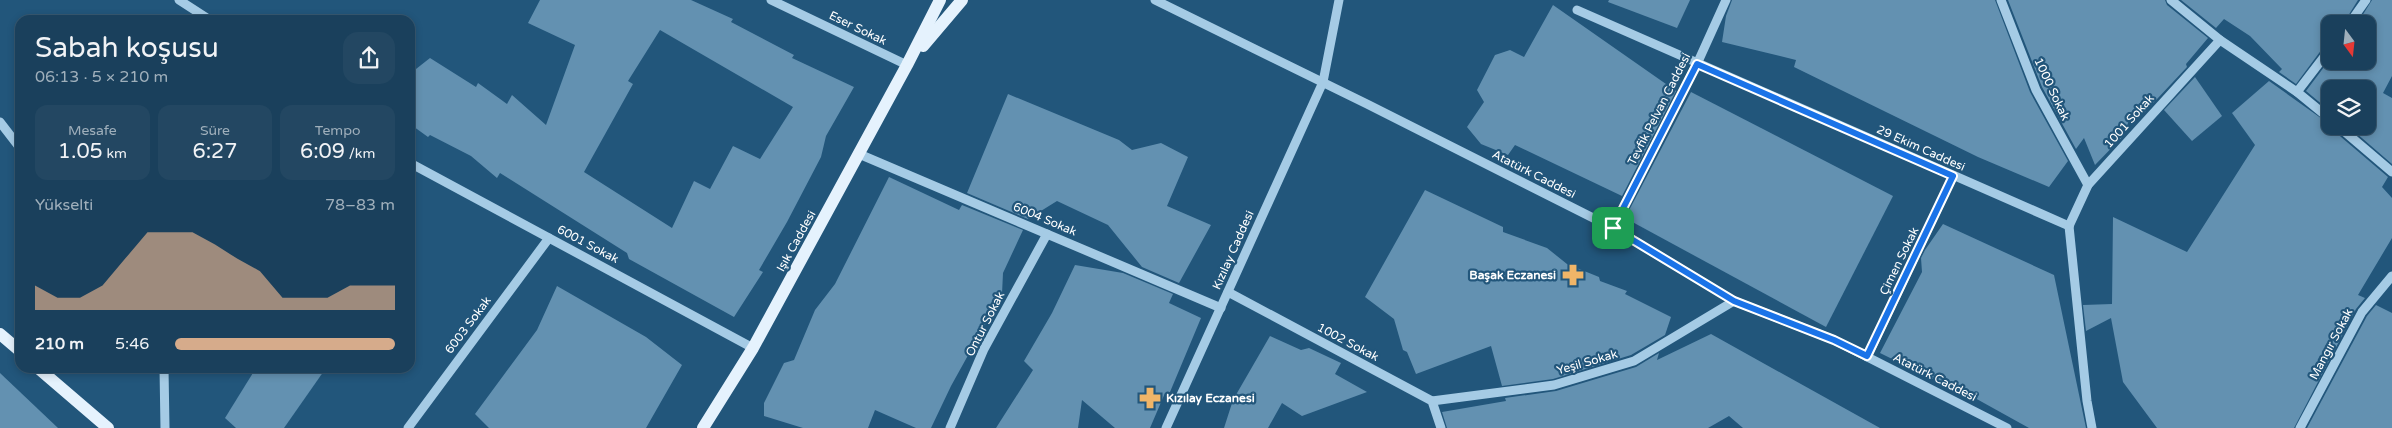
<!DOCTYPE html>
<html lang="tr">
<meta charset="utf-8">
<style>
:root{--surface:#1a405c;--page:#234762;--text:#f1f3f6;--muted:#9fafbb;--line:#385972;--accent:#d6ab8b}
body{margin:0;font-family:"Varela Round",sans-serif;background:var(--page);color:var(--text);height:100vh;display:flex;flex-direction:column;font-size:19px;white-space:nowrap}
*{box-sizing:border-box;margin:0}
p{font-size:16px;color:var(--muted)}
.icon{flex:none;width:28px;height:28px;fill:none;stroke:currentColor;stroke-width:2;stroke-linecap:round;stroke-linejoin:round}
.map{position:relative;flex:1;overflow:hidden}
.side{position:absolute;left:15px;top:15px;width:400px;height:358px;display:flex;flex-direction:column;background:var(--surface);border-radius:15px;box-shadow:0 2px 8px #0003,0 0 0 1px var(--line)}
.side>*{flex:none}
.needle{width:32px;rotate:165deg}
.controls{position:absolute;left:2321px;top:15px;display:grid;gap:10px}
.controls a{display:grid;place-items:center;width:55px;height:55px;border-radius:10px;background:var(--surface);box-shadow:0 2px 8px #0003,0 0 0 1px var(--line);font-size:25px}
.pin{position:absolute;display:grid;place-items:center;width:42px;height:42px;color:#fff;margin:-21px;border-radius:10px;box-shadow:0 2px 8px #0006}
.round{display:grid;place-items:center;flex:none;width:52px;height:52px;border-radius:15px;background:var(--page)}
.headline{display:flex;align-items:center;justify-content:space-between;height:85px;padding:0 20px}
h1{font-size:28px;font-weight:600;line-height:38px}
.stats{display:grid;grid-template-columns:repeat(3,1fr);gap:8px;height:85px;padding:5px 20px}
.stats div{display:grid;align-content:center;border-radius:12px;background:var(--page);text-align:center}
.stats b{font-size:21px;font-weight:600}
.stats small{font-size:14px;font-weight:400}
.stats p{font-size:14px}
.chart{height:140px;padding:10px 20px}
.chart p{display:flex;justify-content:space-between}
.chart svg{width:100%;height:90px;margin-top:5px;fill:var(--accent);opacity:.7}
ul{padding:0 20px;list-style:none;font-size:16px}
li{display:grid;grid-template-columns:80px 60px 1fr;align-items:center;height:38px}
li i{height:12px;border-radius:6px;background:var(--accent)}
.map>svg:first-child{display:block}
.building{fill:#6391b1;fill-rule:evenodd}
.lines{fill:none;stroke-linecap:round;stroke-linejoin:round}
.minor{stroke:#a5cbe5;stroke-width:9}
.major{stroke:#e5f2fd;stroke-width:12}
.route-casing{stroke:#fff;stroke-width:10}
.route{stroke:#1a73e8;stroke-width:6}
.labels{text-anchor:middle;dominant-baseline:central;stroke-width:4.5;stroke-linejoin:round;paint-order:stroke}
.street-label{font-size:12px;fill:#fff;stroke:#22567b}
.poi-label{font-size:12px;font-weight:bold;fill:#fff;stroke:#22567b;text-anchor:end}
</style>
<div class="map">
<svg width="2392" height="428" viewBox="0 0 2392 428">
<rect width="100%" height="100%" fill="#22567b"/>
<g class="building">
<path d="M540,0H691L733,19L731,22L794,55L792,58L854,87L826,136L821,157L787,222L759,270L763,272L734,317L629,259L627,253L500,173L497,178L471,156L430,135L428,137L410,124V79L416,69L430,58L476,87L478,83L507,104L512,95L546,125L575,45L528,23ZM660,30L793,107L760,159L733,146L710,189L694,181L672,228L584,172L633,84L628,81Z"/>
<path d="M1609,0H1690L1677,28L1608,2Z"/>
<path d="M1732,0H1995L2030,92L2068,161L2049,187L1978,157L1794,67L1796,60L1722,42L1726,16Z"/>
<path d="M2008,0H2165L2167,5L2208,38L2186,64L2187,67L2143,114H2131L2124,135L2095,165L2084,138L2076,149L2042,87Z"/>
<path d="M2181,0H2358L2343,24H2330V43L2325,45L2296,84L2279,72L2282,69L2250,36L2224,19L2216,28Z"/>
<path d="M2372,0H2392V76L2383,93L2392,98V164L2348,126H2368V89H2330V111L2306,91L2330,59V61H2368V24H2357Z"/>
<path d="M1553,5L1676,91L1622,196L1515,145L1508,155L1481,144L1467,127L1484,102L1477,90L1495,55L1510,50L1524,57Z"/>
<path d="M2195,77L2222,116L2192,141L2164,110Z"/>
<path d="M2269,81L2332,126L2334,131L2388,177L2382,187L2392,198V238L2358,295L2365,298L2356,309L2294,428H2157L2123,382L2111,318L2086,331L2083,305L2112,304L2113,217L2187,252L2255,145L2232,113Z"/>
<path d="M1691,92L1893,196L1826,327L1625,218Z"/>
<path d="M1008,94L1119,140L1132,150L1161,143L1188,157L1167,206L1211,225L1179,283L1142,267L1108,225L1057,201L1028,219L967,193Z"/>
<path d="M889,177L959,210L962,205L1023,230L1003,273L1002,294L951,386L931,428H916L875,410L868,428H803L764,416V403L784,363L794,360L815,310L835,284Z"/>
<path d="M1425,190L1503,227V232L1547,248L1567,264L1599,277L1600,281L1627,291L1625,294L1671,317L1665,335L1631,355L1553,379L1502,386L1491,346L1416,374L1407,352L1403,350L1394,319L1365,297Z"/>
<path d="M1943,224L2054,275L2086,428H2029L1946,382L1945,385L1880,353L1922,272L1921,258L1925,250Z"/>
<path d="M1075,265L1123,273L1173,294L1169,303L1201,318L1170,392L1165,393L1150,428H1115L1082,400L1078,428H996L1033,370L1024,361L1052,313Z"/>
<path d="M557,286L646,337L682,365L646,428H489L475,414L537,330Z"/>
<path d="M2376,305L2392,313V428H2307L2367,316Z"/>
<path d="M1711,334L1880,428H1743L1729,416L1708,428H1447L1442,412L1506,401L1505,398L1556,391L1636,367L1659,353L1657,360Z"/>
<path d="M1270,336L1301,350L1309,348L1341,363L1335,374L1367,392L1302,416L1282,403L1268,428H1224L1233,400Z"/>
<path d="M256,368H326L284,428H236L225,418Z"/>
<path d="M0,373L58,428H0Z"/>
</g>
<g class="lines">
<g class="minor">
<path d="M179,0L210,20"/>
<path d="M771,0L907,65"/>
<path d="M1155,0L1367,104L1613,228L1734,301L1834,340L2007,428"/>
<path d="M2001,0L2036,90L2088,185"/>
<path d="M2171,0L2220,40L2297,92L2330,119"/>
<path d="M1577,10L2069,226"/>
<path d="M2349,24L2366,0"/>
<path d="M2297,92L2330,49"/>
<path d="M0,122L20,148"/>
<path d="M2338,126L2392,172"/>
<path d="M859,154L1221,308"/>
<path d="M410,163L753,348"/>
<path d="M2069,226L2088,185L2220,40"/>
<path d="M2069,226L2087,401L2092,428"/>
<path d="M1613,228L1697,64L1726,0"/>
<path d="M1228,292L1432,401L1441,428"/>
<path d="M1867,357L1953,176"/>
<path d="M164,368L165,428"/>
<path d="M1432,401L1554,385L1634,361L1734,301"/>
<path d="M408,428L549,238"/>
<path d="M950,428L984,349L1047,234"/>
<path d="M1166,428L1323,82L1339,0"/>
<path d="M2300,428L2362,312L2392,276"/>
</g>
<g class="major">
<path d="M923,46L962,0"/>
<path d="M0,334L20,351"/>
<path d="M38,368L108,428"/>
<path d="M703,428L753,348L907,65L940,0"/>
</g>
</g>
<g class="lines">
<g class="route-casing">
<path id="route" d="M1697,64L1953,176L1867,356L1834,340L1734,301L1613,228Z"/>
</g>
<use href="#route" class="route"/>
</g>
<defs>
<g id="pharmacy-bare" transform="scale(1.725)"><path d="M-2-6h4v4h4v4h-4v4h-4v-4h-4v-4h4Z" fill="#f0b568" stroke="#22567b" stroke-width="2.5" paint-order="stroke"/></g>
</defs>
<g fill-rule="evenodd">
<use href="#pharmacy-bare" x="1573" y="275"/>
<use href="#pharmacy-bare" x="1150" y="398"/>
</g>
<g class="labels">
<g class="street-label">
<text transform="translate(858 28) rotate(26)">Eser Sokak</text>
<text transform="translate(2052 89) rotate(65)">1000 Sokak</text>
<text transform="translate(1659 109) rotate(-63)">Tevfik Pelvan Caddesi</text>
<text transform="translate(2129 121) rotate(-48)">1001 Sokak</text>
<text transform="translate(1921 148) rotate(24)">29 Ekim Caddesi</text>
<text transform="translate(1534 174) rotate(27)">Atatürk Caddesi</text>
<text transform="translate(1045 219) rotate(23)">6004 Sokak</text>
<text transform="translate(796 241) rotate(-61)">Işık Caddesi</text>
<text transform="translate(588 244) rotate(28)">6001 Sokak</text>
<text transform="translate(1233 250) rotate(-66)">Kızılay Caddesi</text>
<text transform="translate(1899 261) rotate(-64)">Çimen Sokak</text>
<text transform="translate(985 324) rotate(-63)">Ontur Sokak</text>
<text transform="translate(468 325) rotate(-53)">6003 Sokak</text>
<text transform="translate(1348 342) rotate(28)">1002 Sokak</text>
<text transform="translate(2331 344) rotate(-62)">Mangır Sokak</text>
<text transform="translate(1587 362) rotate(-16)">Yeşil Sokak</text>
<text transform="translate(1935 377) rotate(27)">Atatürk Caddesi</text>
</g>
<g class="poi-label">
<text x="1556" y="275">Başak Eczanesi</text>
<text x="1166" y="398" text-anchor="start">Kızılay Eczanesi</text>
</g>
</g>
</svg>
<div class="controls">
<a><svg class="needle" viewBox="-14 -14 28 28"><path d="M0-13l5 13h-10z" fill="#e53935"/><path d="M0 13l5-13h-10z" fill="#9fafbb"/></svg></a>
<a><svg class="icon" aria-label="layers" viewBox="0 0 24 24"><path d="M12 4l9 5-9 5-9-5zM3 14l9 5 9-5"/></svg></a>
</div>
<div class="pin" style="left:1613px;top:228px;background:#1e9e55"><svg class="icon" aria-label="arrive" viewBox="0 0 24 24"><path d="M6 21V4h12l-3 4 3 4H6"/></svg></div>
<section class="side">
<div class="headline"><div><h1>Sabah koşusu</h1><p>06:13 · 5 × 210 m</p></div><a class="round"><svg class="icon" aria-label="share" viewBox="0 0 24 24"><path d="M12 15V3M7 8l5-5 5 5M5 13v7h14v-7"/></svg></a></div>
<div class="stats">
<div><p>Mesafe</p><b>1.05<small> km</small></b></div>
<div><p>Süre</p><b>6:27</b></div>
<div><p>Tempo</p><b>6:09<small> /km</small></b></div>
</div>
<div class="chart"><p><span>Yükselti</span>78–83 m</p>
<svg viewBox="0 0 160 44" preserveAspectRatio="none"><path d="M0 44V32L10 38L20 38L30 32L40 19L50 6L60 6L70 6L80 12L90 19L100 25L110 38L120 38L130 38L140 32L150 32L160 32V44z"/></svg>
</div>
<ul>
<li><b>210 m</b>5:46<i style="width:100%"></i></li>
</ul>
</section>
</div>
